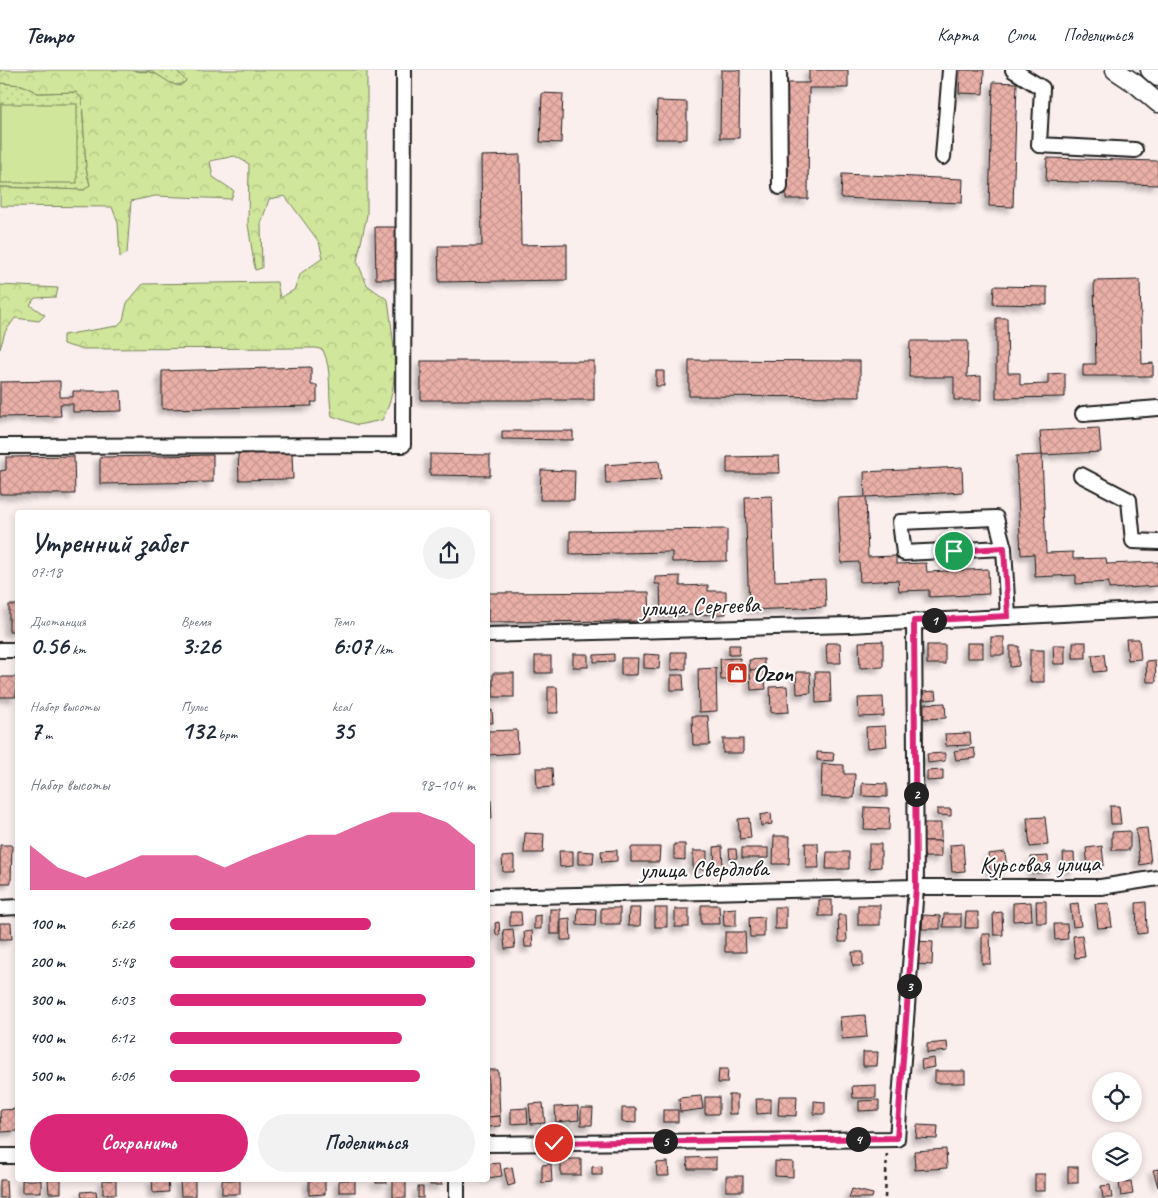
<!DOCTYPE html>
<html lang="ru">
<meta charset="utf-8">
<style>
:root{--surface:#fff;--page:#f2f2f3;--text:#1f2937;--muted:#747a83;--line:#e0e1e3;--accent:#db2777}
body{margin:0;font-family:Caveat,sans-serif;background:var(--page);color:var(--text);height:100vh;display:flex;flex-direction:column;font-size:19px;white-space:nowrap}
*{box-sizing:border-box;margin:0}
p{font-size:16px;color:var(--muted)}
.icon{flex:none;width:28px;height:28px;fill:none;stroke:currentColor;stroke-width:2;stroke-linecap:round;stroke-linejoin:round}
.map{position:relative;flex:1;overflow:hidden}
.details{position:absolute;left:15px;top:440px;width:475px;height:672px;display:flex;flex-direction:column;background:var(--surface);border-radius:5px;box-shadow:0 2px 8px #0003}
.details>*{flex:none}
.controls{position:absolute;left:1092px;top:1002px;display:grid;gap:10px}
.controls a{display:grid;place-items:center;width:50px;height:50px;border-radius:50%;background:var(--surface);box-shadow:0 2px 8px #0003;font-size:25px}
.pin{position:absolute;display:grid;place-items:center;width:42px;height:42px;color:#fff;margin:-21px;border:2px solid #fff;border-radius:50%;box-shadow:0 1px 5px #0007}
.km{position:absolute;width:25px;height:25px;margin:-12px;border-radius:50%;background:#222;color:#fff;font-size:14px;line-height:25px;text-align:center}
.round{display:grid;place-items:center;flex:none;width:52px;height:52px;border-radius:26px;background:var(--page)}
.headline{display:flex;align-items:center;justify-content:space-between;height:85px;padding:0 15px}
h1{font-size:28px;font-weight:600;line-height:38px}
.metrics{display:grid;grid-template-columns:repeat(3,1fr);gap:8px;height:85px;padding:5px 15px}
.metrics div{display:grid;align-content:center}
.metrics b{font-size:25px;font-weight:600}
.metrics small{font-size:14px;font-weight:400}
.metrics p{font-size:14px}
.chart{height:140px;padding:10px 15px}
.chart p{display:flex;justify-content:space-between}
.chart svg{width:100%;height:90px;margin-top:5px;fill:var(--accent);opacity:.7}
.button{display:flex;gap:10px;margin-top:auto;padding:10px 15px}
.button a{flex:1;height:58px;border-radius:30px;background:var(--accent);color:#fff;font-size:20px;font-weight:600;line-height:58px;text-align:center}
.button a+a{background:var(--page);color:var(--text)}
ul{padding:0 15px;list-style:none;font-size:16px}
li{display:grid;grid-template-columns:80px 60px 1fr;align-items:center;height:38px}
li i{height:12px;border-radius:6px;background:var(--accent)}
header{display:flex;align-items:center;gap:30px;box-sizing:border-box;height:70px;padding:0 25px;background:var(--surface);border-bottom:1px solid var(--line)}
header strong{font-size:24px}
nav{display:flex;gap:28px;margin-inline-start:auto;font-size:18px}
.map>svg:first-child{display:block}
.green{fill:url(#green-dots);stroke:#76815c}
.forest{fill:url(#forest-crowns);stroke:#76815c}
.pitch{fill:#d0e69b;stroke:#76815c}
.building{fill:url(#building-cross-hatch);stroke:#1c1c1c;filter:url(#shadow)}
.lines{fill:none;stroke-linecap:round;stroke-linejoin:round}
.minor-casing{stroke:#1c1c1c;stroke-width:18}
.major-casing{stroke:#1c1c1c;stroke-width:21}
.path{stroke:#1c1c1c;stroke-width:2.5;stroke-dasharray:4 4;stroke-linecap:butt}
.minor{stroke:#fff;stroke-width:14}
.major{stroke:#fff;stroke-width:18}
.route-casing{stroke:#fff;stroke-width:10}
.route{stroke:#db2777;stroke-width:6}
.labels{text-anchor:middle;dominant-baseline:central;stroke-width:4;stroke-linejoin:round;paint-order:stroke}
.street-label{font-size:24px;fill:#1c1c1c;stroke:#fff}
.poi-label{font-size:24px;font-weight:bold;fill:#1c1c1c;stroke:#fff;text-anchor:start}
</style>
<header>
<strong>Tempo</strong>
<nav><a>Карта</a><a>Слои</a><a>Поделиться</a></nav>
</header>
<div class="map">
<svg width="1158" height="1128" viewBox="0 0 1158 1128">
<defs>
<pattern id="green-dots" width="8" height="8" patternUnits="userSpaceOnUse" patternTransform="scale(1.25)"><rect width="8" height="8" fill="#d0e69b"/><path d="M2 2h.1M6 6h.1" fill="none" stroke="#b2c585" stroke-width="1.8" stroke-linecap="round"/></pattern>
<pattern id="forest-crowns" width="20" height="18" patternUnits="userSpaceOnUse" patternTransform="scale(1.25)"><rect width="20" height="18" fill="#d0e69b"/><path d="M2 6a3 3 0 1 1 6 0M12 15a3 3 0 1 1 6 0" fill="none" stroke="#b2c585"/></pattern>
<pattern id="building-cross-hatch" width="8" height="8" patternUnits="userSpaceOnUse" patternTransform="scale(1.25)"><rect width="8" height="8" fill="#eab0a8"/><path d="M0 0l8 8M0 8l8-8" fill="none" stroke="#c89790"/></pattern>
<filter id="shadow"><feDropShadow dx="-4.5" dy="4.5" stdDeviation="2.5" flood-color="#0004"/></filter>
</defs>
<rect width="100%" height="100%" fill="#fbefee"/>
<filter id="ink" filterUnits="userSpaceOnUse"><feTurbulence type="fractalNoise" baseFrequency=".02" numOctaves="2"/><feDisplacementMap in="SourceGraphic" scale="10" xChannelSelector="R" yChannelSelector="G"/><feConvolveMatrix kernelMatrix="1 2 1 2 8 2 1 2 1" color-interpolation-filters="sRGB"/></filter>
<g filter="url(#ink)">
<g class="green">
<path d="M134,0H176L187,11C168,23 165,5 150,2C143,1 141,3 134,0Z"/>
<path d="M0,13L22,15L38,23L76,22L82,29L86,98L90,115L84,120L0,117Z"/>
</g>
<g class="forest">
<path d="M0,0H134C141,3 143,1 150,2C161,4 168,15 180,16L186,11L176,0H367V145L357,191L367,215L388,230C393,269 402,315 382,350L358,355L332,346C327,321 333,303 323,280L316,278L80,279L63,274V265L117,256L123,250L127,233L143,214L277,212L280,228L294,220L301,203L323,188L319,172L285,126L269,129L261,154L262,198L255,200L248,154L249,94L235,86L210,91L213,107L234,121L231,129L155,126L131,131L127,183L120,187L118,153L112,137L0,136V117L84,120L90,115L86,98L82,29L76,22L38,23L22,15L0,13Z"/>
<path d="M0,215L58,218L56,227L35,228L30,235L45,245L39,251L15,248L5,262L0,279Z"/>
</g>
<rect class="pitch" x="1" y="34" width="76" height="79"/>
<g class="building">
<path d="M721,0H740L739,68H720Z"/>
<path d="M809,0H848V18H809L808,129H786V13H809Z"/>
<path d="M960,0H984L983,24L959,23Z"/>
<path d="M993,12L1017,13L1013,137L989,136Z"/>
<path d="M542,23L563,24L561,73L540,72Z"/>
<path d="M657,31L687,32V69H656Z"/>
<path d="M520,85L521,175L567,174V210L439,212L438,176H482L481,86Z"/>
<path d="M1047,88L1158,91V115L1046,111Z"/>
<path d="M842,104L963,109L962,133L841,128Z"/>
<path d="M375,157H400L401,209H376Z"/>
<path d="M1140,210L1142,294L1153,293V306H1083V294H1096L1094,211Z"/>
<path d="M994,216L1047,217V235L993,234Z"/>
<path d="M996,248H1007L1008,303H1020V315L1048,314V304L1065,303V327L996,328Z"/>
<path d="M910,271H968L967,307L981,306V330H954V307H909Z"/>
<path d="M689,290L860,291V327L689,326Z"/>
<rect x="421" y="291" width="173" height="39"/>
<path d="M311,297V315H317V332H311L312,336L162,339V301Z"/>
<rect x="656" y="301" width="8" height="15"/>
<path d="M60,311V327H73V321H121L122,341L73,342V334H60L61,346L0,347V312Z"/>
<path d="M1099,358L1101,382L1042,385L1046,483L1073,482V489L1106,488L1107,494L1158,492V516L1109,519V512L1076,514V505L1035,507L1034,484L1021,485L1016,386L1042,385L1040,361Z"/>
<path d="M502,361H573V370L502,369Z"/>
<path d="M292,382L293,409L239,410L238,383Z"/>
<path d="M430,384L490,385V406L430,405Z"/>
<path d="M213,385V412L100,414V387Z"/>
<path d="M74,386L75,424H0V401L6,400V387Z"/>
<path d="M779,386L780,403H727V387Z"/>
<path d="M659,391L661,410L606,414L605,395Z"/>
<path d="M962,397L963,422L866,427L868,487L896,486V494L926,493L927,502L988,499L989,524L929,527V520L899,521L898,510L860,512L859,492L841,493L838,428L865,427L864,402Z"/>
<path d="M541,400L575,401L574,430H540Z"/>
<path d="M772,426L775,511L825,509L826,537L749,540L745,427Z"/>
<path d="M727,459V491L672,492V482L570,484V461Z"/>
<path d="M680,506V516L708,515V521H726V544L661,546L660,514H655V507Z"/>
<path d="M649,522L650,551L488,552V523Z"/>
<rect x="9" y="535" width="8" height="26"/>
<rect x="991" y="567" width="13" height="18"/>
<path d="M1126,569H1139L1141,589L1128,590Z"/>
<path d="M883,571V597L860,598L859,572Z"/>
<rect x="1073" y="572" width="13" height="16"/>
<path d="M826,573H840L841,593H827Z"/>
<rect x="967" y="573" width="16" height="15"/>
<path d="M729,575H740L739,585H729Z"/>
<rect x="927" y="575" width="18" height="19"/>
<path d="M1053,575H1065V594H1054Z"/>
<path d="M1010,576H1019V596L1010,597Z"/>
<rect x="1030" y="580" width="14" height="32"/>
<path d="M671,582H686V599L671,600Z"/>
<rect x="573" y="584" width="15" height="13"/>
<path d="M614,584V591L594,592V585Z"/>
<path d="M644,584L660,585L659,599L644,598Z"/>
<path d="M1104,584L1106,601L1094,602L1092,585Z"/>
<rect x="535" y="586" width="16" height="17"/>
<path d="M621,588H638L637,605H621Z"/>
<path d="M740,588L741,609L721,610L720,589Z"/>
<path d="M764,589V599L750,600L749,590Z"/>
<path d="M1155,590L1156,612H1147L1146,591Z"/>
<path d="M716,598L717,641L699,642L698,599Z"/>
<path d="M764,599L766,619L751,620L750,600Z"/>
<path d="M796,602H810L811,623L797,624Z"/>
<path d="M815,602H830L831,632L816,633Z"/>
<rect x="493" y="603" width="21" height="24"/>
<path d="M671,605H683L684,620H671Z"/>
<path d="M0,607H17L16,627H0Z"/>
<path d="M787,616L789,642L771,643L770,617Z"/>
<path d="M548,617H557L558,643H548Z"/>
<path d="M936,621L937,629L924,630L923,622Z"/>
<path d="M883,627L884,646L859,647L858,628Z"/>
<path d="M945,633L946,648L924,649V634Z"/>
<path d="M492,640L493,653H488V641Z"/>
<path d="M692,646H708L710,675H693Z"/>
<path d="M885,656L887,676L867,678L866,657Z"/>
<path d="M517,660L518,683L488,685V661Z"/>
<path d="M970,663L971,675L946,676L945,664Z"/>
<rect x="723" y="669" width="20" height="14"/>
<path d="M974,678L976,688L956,690L954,681Z"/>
<path d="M817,682L834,683L833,691L817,690Z"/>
<path d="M945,683V691L928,693L927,684Z"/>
<path d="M822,694L844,695V704H855L854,728L821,727Z"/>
<path d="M536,698H552L553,717L537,718Z"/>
<path d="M943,700V710L927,711V701Z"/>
<path d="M862,713L887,714V727L862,726Z"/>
<path d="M488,730H491L492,749H488Z"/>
<path d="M1110,736H1119L1121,754H1111Z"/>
<path d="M865,737L890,738L889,760L864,759Z"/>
<path d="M937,739H951V746L937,745Z"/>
<path d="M771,743L772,754L761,756L760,745Z"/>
<path d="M1045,747L1048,775L1030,777L1027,748Z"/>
<path d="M749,748L751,768L740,769L738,749Z"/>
<rect x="923" y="753" width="18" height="18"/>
<path d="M1147,758L1151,793L1140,795L1136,759Z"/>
<path d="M1130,761V780H1112V762Z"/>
<path d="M525,763L544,764L543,783H524Z"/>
<path d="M774,766H790L789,794H773Z"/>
<path d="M923,771H941V787H924Z"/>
<path d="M805,773H818L819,798H806Z"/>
<path d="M674,774H685V790L674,789Z"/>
<path d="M869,774H881V797L869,798Z"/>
<path d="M963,774L965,801L952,802L950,775Z"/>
<path d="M0,775H12L11,813H0Z"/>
<path d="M722,776L723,798L715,799L714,777Z"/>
<path d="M1102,776L1104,795L1088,797L1086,778Z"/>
<path d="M631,777H660L659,792H631Z"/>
<rect x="742" y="778" width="26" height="10"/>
<path d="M729,779H736L737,788L730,789Z"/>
<path d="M617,780V791L602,792L601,781Z"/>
<path d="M559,781H573V796L560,797Z"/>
<path d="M578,781L594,782L593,794H578Z"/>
<rect x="693" y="781" width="14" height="18"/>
<path d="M827,782H849V799H826Z"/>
<path d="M1005,782L1007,800L990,801L988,784Z"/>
<path d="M1063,783H1074L1075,800H1064Z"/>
<path d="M514,786V802H503L502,787Z"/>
<path d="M1048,786L1049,802L1032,803L1031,787Z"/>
<rect x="819" y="830" width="13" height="16"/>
<path d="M1036,831H1046V853H1037Z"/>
<path d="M1031,832L1032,850L1013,851V833Z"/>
<path d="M1146,832L1147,863L1137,864L1136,833Z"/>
<path d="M1078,833L1081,856L1073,857L1070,834Z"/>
<path d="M1109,833L1112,857L1098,858L1095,834Z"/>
<path d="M701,835H719L720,854H701Z"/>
<rect x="858" y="835" width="22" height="20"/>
<rect x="775" y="837" width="11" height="22"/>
<path d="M578,838L596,839L595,856L577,855Z"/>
<rect x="601" y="838" width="19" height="16"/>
<path d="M629,838H641L640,856H628Z"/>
<rect x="655" y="838" width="12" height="19"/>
<path d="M736,838V856H724L723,839Z"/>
<rect x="550" y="839" width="10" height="25"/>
<rect x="675" y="839" width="14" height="18"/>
<path d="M510,842H521L522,855L510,856Z"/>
<path d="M966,842H978V858H965Z"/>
<path d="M1002,842L1003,865H994L993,843Z"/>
<path d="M944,844H961V857H943Z"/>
<path d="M541,845V859H534V846Z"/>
<path d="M838,845H846L847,872H839Z"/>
<path d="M923,845L940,846V859H922Z"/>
<path d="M764,847V867H750L749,848Z"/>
<path d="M570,848L571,870H561V849Z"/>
<path d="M499,852L500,865H496L495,853Z"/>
<path d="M0,853H11L12,869H0Z"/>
<path d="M1054,854H1067L1068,869L1055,870Z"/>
<path d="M513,859L515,878L505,879L503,860Z"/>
<path d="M532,861L533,877H525L524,862Z"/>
<path d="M725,862H745L746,882H725Z"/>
<path d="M982,864H990L991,894H982Z"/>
<path d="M1082,865L1085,887L1075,888L1073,866Z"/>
<path d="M917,871L933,872L932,895L916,894Z"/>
<path d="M852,882H863V896H853Z"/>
<path d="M865,945L867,967L842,969L840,947Z"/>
<path d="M947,972L948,981L927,983V974Z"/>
<path d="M863,982H878L877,996H863Z"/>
<path d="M934,988L935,997L922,999L921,990Z"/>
<path d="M719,999H728L727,1013H718Z"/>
<path d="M488,1000H498L500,1046L488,1047Z"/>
<rect x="935" y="1001" width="30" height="12"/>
<path d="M876,1015V1028H853L852,1016Z"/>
<rect x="729" y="1025" width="8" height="19"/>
<path d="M701,1026L703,1039L680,1042L679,1028Z"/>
<path d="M779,1026H797L796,1046L778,1045Z"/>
<rect x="705" y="1027" width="14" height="17"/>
<path d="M756,1029H771V1043L757,1044Z"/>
<path d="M879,1030V1040L859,1041V1031Z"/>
<path d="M814,1031L825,1032V1044H814Z"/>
<path d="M543,1033L545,1053L531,1054L529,1034Z"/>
<path d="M578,1036L579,1050L556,1052L555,1037Z"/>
<path d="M527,1038L528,1053L511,1054V1039Z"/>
<path d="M581,1038H593L592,1055H581Z"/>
<path d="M622,1038H636V1053L622,1052Z"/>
<path d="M18,1039V1061L1,1062L0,1040Z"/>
<rect x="663" y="1040" width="15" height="12"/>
<path d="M500,1046L501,1056L488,1057V1047Z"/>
<path d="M917,1055L938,1056L937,1069L916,1068Z"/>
<path d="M946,1079L947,1098L915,1100L914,1081Z"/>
<path d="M716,1087V1099H688L687,1088Z"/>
<rect x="561" y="1089" width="20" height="16"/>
<path d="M775,1091L793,1092V1107L775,1106Z"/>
<path d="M668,1092L669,1106H657L656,1093Z"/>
<path d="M500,1093L502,1106L488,1108V1094Z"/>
<path d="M551,1094L552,1112L542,1113V1095Z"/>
<path d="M602,1096V1105H592V1097Z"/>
<path d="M512,1097L515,1114L508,1116L504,1099Z"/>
<rect x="1068" y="1097" width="10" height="16"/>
<path d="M1158,1099V1117L1153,1100Z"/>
<rect x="1035" y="1104" width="10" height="17"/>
<rect x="726" y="1106" width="17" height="15"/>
<path d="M0,1110H6L7,1128H0Z"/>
<rect x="22" y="1110" width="19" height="12"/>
<path d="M48,1110H61V1123H49Z"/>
<rect x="103" y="1110" width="13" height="14"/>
<path d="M152,1110H168L169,1122L153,1123Z"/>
<path d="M180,1110H195V1126H181Z"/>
<rect x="222" y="1110" width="18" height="14"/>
<path d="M309,1110H325V1124L309,1125Z"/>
<rect x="339" y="1110" width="16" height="12"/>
<rect x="376" y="1110" width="11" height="3"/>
<rect x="393" y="1110" width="13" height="18"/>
<path d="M430,1110H441L442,1115H430Z"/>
<path d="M1131,1111L1133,1124L1121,1126L1119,1113Z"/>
<path d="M1110,1115L1112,1128H1103L1101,1116Z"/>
<rect x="418" y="1117" width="5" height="11"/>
<path d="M852,1119L873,1124L872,1128H849Z"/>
<path d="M96,1121L97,1128H82L81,1122Z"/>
</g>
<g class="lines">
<g class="minor-casing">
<g id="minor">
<path d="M779,0L780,117"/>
<path d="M1013,0L1042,18L1039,75L1135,80"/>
<path d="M943,87L950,0"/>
<path d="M1083,344L1158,338"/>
<path d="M0,376L403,375L404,0"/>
<path d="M1081,405L1129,430L1133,471L1158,472"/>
<path d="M1004,478L904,483L900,452L996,448L1004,478L1008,547"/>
<path d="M488,565L849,555L1158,539"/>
<path d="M0,580H18"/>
<path d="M488,827L916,817H1101L1158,808"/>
<path d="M0,838L18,837"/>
<path d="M488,1074L897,1069L916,817L914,551"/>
<path d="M0,1086H18"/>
<path d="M457,1110V1128"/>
</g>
</g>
<g class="major-casing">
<g id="major">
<path d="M1115,0L1136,14L1158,33"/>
<path d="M1150,0L1158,7"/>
</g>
</g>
<path class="path" d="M885,1128L887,1082"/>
<use href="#minor" class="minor"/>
<use href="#major" class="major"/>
</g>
</g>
<g class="lines" filter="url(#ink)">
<g class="route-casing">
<path id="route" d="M554,1073L897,1068L916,817L914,551L1008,546L1004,478L954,481"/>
</g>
<use href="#route" class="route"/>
</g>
<defs>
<g id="shop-square" transform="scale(1.125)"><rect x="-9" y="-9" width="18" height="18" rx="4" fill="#c8321e" stroke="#fff"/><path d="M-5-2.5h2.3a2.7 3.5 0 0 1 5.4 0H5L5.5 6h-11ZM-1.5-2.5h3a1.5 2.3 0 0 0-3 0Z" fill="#fff"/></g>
</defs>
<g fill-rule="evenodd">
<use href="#shop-square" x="737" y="603"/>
</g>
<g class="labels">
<g class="street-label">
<text transform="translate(700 536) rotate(-2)">улица Сергеева</text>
<text transform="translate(1040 794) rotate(-1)">Курсовая улица</text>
<text transform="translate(704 799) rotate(-1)">улица Свердлова</text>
</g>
<g class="poi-label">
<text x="753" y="603">Ozon</text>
</g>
</g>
</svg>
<div class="controls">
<a><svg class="icon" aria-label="locate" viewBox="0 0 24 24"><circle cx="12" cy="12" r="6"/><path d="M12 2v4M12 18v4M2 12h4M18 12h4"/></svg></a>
<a><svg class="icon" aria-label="layers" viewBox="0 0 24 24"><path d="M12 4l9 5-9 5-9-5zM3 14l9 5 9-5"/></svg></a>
</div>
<div class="pin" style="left:954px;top:481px;background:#1e9e55"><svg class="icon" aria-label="arrive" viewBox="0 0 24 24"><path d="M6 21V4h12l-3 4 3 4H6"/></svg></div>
<div class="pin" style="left:554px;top:1073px;background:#d93025"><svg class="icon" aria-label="check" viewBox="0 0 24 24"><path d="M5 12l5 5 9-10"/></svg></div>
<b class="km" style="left:934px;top:550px">1</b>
<b class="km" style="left:916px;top:724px">2</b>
<b class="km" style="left:909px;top:916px">3</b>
<b class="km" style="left:858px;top:1069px">4</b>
<b class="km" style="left:665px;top:1071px">5</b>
<section class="details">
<div class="headline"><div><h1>Утренний забег</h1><p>07:18</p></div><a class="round"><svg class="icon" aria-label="share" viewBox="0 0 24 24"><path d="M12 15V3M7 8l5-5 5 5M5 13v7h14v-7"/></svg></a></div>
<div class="metrics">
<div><p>Дистанция</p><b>0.56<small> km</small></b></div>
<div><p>Время</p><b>3:26</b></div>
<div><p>Темп</p><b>6:07<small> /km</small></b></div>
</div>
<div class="metrics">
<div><p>Набор высоты</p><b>7<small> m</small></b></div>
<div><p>Пульс</p><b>132<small> bpm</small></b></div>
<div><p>kcal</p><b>35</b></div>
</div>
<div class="chart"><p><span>Набор высоты</span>98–104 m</p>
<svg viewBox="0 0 160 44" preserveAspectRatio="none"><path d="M0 44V22L10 33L20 38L30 33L40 27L50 27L60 27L70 33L80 27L90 22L100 17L110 17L120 11L130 6L140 6L150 11L160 22V44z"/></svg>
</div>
<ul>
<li><b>100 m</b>6:26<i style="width:66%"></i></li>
<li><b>200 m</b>5:48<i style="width:100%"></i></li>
<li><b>300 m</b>6:03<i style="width:84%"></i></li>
<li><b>400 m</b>6:12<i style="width:76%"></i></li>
<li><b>500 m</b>6:06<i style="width:82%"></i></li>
</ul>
<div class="button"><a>Сохранить</a><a>Поделиться</a></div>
</section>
</div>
